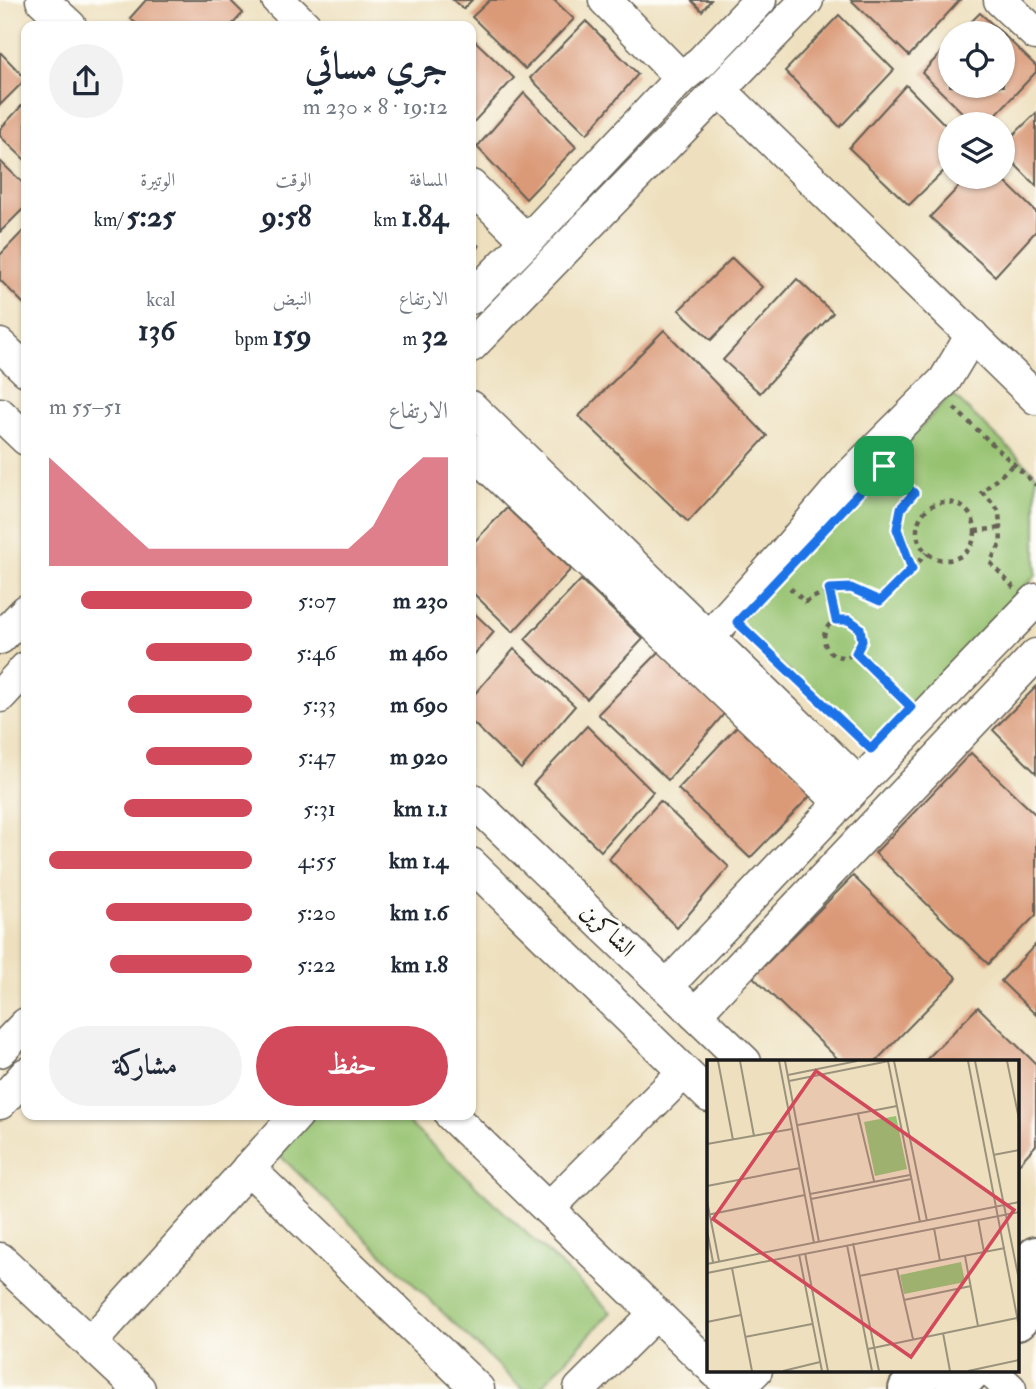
<!DOCTYPE html>
<html lang="ar">
<meta charset="utf-8">
<style>
:root{--surface:#fff;--page:#f2f2f3;--text:#1f2937;--muted:#747a83;--accent:#d1495b}
body{margin:0;font-family:"IM FELL Double Pica",Amiri,serif;background:var(--page);color:var(--text);direction:rtl;height:100vh;display:flex;flex-direction:column;font-size:26px;white-space:nowrap}
*{box-sizing:border-box;margin:0}
p{font-size:23px;color:var(--muted)}
.icon{flex:none;width:38px;height:38px;fill:none;stroke:currentColor;stroke-width:2;stroke-linecap:round;stroke-linejoin:round}
.map{position:relative;flex:1;overflow:hidden;direction:ltr}
.sheet{position:absolute;left:21px;top:21px;width:455px;height:1099px;display:flex;flex-direction:column;background:var(--surface);border-radius:14px;box-shadow:0 2px 5px #0004;direction:rtl}
.sheet>*{flex:none}
.controls{position:absolute;left:938px;top:21px;display:grid;gap:14px}
.controls a{display:grid;place-items:center;width:77px;height:77px;border-radius:50%;background:var(--surface);box-shadow:0 2px 5px #0004;font-size:35px}
.pin{position:absolute;display:grid;place-items:center;width:60px;height:60px;color:#fff;margin:-30px;border-radius:14px;box-shadow:0 4px 10px #0006}
.round{display:grid;place-items:center;flex:none;width:74px;height:74px;border-radius:37px;background:var(--page)}
.head{display:flex;align-items:center;justify-content:space-between;height:119px;padding:0 28px}
h1{font-size:38px;font-weight:700;line-height:52px}
.figures{display:grid;grid-template-columns:repeat(3,1fr);gap:10px;height:119px;padding:7px 28px}
.figures div{display:grid;align-content:center}
.figures b{font-size:30px;font-weight:700}
.figures small{font-size:19px;font-weight:400}
.figures p{font-size:19px}
.chart{height:196px;padding:14px 28px}
.chart p{display:flex;justify-content:space-between}
.chart svg{width:100%;height:126px;margin-top:7px;fill:var(--accent);opacity:.7}
.primary-button{display:flex;gap:14px;margin-top:auto;padding:14px 28px}
.primary-button a{flex:1;height:80px;border-radius:42px;background:var(--accent);color:#fff;font-size:28px;font-weight:700;line-height:80px;text-align:center}
.primary-button a+a{background:var(--page);color:var(--text)}
ul{padding:0 28px;list-style:none;font-size:23px}
li{display:grid;grid-template-columns:112px 84px 1fr;align-items:center;height:52px}
li i{height:18px;border-radius:9px;background:var(--accent)}
.map>svg:first-child{display:block}
.green{fill:#97c371;stroke:#5a7046;stroke-width:2}
.building{fill:#da9977}
.lines{fill:none;stroke-linecap:round;stroke-linejoin:round}
.minor-casing{stroke:#666155;stroke-width:35}
.major-casing{stroke:#666155;stroke-width:42}
.path{stroke:#666155;stroke-width:4.5;stroke-dasharray:5 5;stroke-linecap:butt}
.minor{stroke:#fff;stroke-width:32}
.major{stroke:#fff;stroke-width:38}
.route-casing{stroke:#fff;stroke-width:14}
.route{stroke:#1a73e8;stroke-width:9}
.labels{text-anchor:middle;dominant-baseline:central;stroke-width:6;stroke-linejoin:round;paint-order:stroke}
.street-label{font-size:23px;fill:#1c1c1c;stroke:#fdfcf7}
.inset-road{fill:none;stroke:#9a927d;stroke-width:2}
.view{fill:#d1495b;fill-opacity:0.15;stroke:#d1495b;stroke-width:3.5}
.inset-edge{fill:none;stroke:#1c1c1c;stroke-width:3.5}
</style>
<div class="map">
<svg width="1036" height="1389" viewBox="0 0 1036 1389">
<rect width="100%" height="100%" fill="#fdfcf7"/>
<filter id="ink" filterUnits="userSpaceOnUse"><feTurbulence type="fractalNoise" baseFrequency=".0143" numOctaves="2"/><feDisplacementMap in="SourceGraphic" scale="14" xChannelSelector="R" yChannelSelector="G"/><feConvolveMatrix kernelMatrix="1 2 1 2 8 2 1 2 1" color-interpolation-filters="sRGB"/></filter>
<filter id="wash" filterUnits="userSpaceOnUse"><feTurbulence type="fractalNoise" baseFrequency=".00686" numOctaves="4" result="noise"/><feDisplacementMap in="SourceGraphic" scale="28" xChannelSelector="R" yChannelSelector="G"/><feGaussianBlur stdDeviation="1.57" result="paint"/><feColorMatrix in="noise" values="0 0 0 0 0 0 0 0 0 0 0 0 0 0 0 0 0 1.4 0 .05"/><feComposite in="paint" operator="in"/></filter>
<g filter="url(#wash)">
<rect width="100%" height="100%" fill="#eee0be"/>
<g class="green">
<path d="M952,394L1036,474V575L871,749L737,622Z"/>
<path d="M306,1115H400L611,1312L539,1389H522L274,1150Z"/>
</g>
<g id="blocks">
<g class="building">
<path d="M146,0H230L243,13L231,26H139L130,18Z"/>
<path d="M453,0H472L463,9Z"/>
<path d="M490,0H554L574,19L525,69L472,17Z"/>
<path d="M691,0H711L702,11Z"/>
<path d="M851,0H960L909,56Z"/>
<path d="M980,13L1002,33H960Z"/>
<path d="M839,15L894,70L840,127L785,71Z"/>
<path d="M586,21L638,74L587,134L530,78Z"/>
<path d="M1003,34L1036,66V72L987,124H974L922,73L950,43V86H1003Z"/>
<path d="M471,37L514,78L471,125Z"/>
<path d="M0,52L26,79L0,105Z"/>
<path d="M906,85L950,130V165L909,205L849,148Z"/>
<path d="M524,93L576,147L526,199L477,147Z"/>
<path d="M26,101V161L0,136V129Z"/>
<path d="M1036,113V186L1003,152V145Z"/>
<path d="M0,161L26,186V206L0,232Z"/>
<path d="M968,177H1000L1036,212V231L995,276L930,217Z"/>
<path d="M26,228V306L0,280V255Z"/>
<path d="M471,239L479,246L471,255Z"/>
<path d="M732,258L762,287L711,340L679,310Z"/>
<path d="M797,279L833,313L760,393L723,360Z"/>
<path d="M664,330L767,436L688,522L579,416Z"/>
<path d="M507,508L571,569L513,632L471,591V545Z"/>
<path d="M581,580L643,639L587,699L525,639Z"/>
<path d="M471,610L494,632L471,658Z"/>
<path d="M664,647L729,708L668,780L598,714Z"/>
<path d="M514,649L575,706L521,769L471,721V698Z"/>
<path d="M1036,687V773L993,730Z"/>
<path d="M741,722L815,791L750,858L678,789Z"/>
<path d="M587,726L653,792L601,851L533,784Z"/>
<path d="M971,753L1036,815V915L988,964L875,853Z"/>
<path d="M660,801L729,867L677,928L609,859Z"/>
<path d="M853,876L957,978L875,1062H841L753,977Z"/>
<path d="M1036,944V1015L1001,981Z"/>
<path d="M978,1007L1036,1064V1145L1017,1166V1062H924Z"/>
</g>
</g>
</g>
<g filter="url(#ink)">
<use href="#blocks" fill-opacity="0" stroke="#666155" stroke-width="2"/>
<g class="lines">
<g class="minor-casing">
<g id="minor">
<path d="M42,0L70,26"/>
<path d="M278,0L305,26"/>
<path d="M605,0L681,78"/>
<path d="M1000,0L1036,34"/>
<path d="M720,90L1036,398"/>
<path d="M471,186L527,241"/>
<path d="M471,298L527,241L681,78L701,62L760,0"/>
<path d="M0,345L26,370"/>
<path d="M471,346L807,0"/>
<path d="M471,407L859,784"/>
<path d="M0,414L26,439"/>
<path d="M471,450L841,803"/>
<path d="M0,638L26,611"/>
<path d="M708,638L781,557L851,474L945,380L972,335"/>
<path d="M0,696L26,668"/>
<path d="M471,799L745,1062"/>
<path d="M471,864L709,1096"/>
<path d="M667,986L868,774L1036,600"/>
<path d="M695,1014L1036,655"/>
<path d="M0,1051L26,1024"/>
<path d="M0,1103L26,1074"/>
<path d="M451,1115L709,1365"/>
<path d="M248,1168L478,1389"/>
<path d="M548,1209L684,1072"/>
<path d="M0,1259L139,1389"/>
<path d="M90,1343L297,1115"/>
<path d="M714,1370L734,1389"/>
<path d="M990,1370L1010,1389"/>
<path d="M580,1389L655,1314"/>
<path d="M737,1389L756,1370"/>
</g>
</g>
<g class="major-casing">
<g id="major">
<path d="M1017,1276L1036,1256"/>
<path d="M1017,1321L1036,1302"/>
<path d="M908,1389L926,1370"/>
<path d="M955,1389L972,1370"/>
</g>
</g>
<g class="path">
<path d="M954,408L1036,485"/>
<circle cx="946" cy="531" r="29"/>
<path d="M975,531L1000,528"/>
<path d="M912,569L927,553"/>
<path d="M790,588L805,602C840,583 844,585 880,601L912,569L897,529L901,507L914,493L889,471"/>
<path d="M1014,588L990,562L1001,543L999,511L982,492L1014,464"/>
<path d="M829,589L836,620"/>
<circle cx="843" cy="638" r="19"/>
<path d="M749,633L864,742"/>
<path d="M856,653L903,699"/>
</g>
<use href="#minor" class="minor"/>
<use href="#major" class="major"/>
</g>
</g>
<g class="lines" filter="url(#ink)">
<g class="route-casing">
<path id="route" d="M884,466L914,493L901,508L897,529L912,569L880,601L851,588L829,589L836,620H849L860,628L862,641L856,653L911,707L871,749L737,622Z"/>
</g>
<use href="#route" class="route"/>
</g>
<g class="labels">
<g class="street-label">
<text transform="translate(608 930) rotate(44)">الشاكرين</text>
</g>
</g>
<g transform="translate(707 1060)">
<rect width="312" height="312" fill="#eee0be"/>
<path d="M189,56L200,109L168,116L157,62ZM254,202L258,222L197,234L193,215Z" fill="#97c371"/>
<path class="inset-road" d="M11,1L26,80M33,1L47,76M72,1L107,183M78,1L112,182M181,1L213,162M187,1L220,161M261,1L312,267M268,1L312,220M300,1L312,59M81,15L150,1M82,21L182,1M151,54L167,121M91,65L190,46M0,84L85,69M286,95L312,90M0,126L93,108M103,134L203,115M104,139L204,119M0,141L12,201M0,155L98,135M271,159L277,192M227,168L233,201M0,170L6,202M146,183L172,311M140,185L165,311M98,193L121,311M92,194L115,311M258,196L271,266M0,204L312,142M25,208L45,311M190,209L206,279M0,213L312,152M152,216L298,188M197,240L264,226M0,262L34,255M236,273L243,311M38,277L105,264M161,289L310,258M76,311L113,302M261,311L312,300"/>
<path class="view" d="M109,11L307,150L204,297L6,159Z"/>
<rect width="312" height="312" class="inset-edge"/>
</g>
</svg>
<div class="controls">
<a><svg class="icon" aria-label="locate" viewBox="0 0 24 24"><circle cx="12" cy="12" r="6"/><path d="M12 2v4M12 18v4M2 12h4M18 12h4"/></svg></a>
<a><svg class="icon" aria-label="layers" viewBox="0 0 24 24"><path d="M12 4l9 5-9 5-9-5zM3 14l9 5 9-5"/></svg></a>
</div>
<div class="pin" style="left:884px;top:466px;background:#1e9e55"><svg class="icon" aria-label="arrive" viewBox="0 0 24 24"><path d="M6 21V4h12l-3 4 3 4H6"/></svg></div>
<section class="sheet">
<div class="head"><div><h1>جري مسائي</h1><p>19:12 · 8 × 230 m</p></div><a class="round"><svg class="icon" aria-label="share" viewBox="0 0 24 24"><path d="M12 15V3M7 8l5-5 5 5M5 13v7h14v-7"/></svg></a></div>
<div class="figures">
<div><p>المسافة</p><b>1.84<small> km</small></b></div>
<div><p>الوقت</p><b>9:58</b></div>
<div><p>الوتيرة</p><b>5:25<small> /km</small></b></div>
</div>
<div class="figures">
<div><p>الارتفاع</p><b>32<small> m</small></b></div>
<div><p>النبض</p><b>159<small> bpm</small></b></div>
<div><p>kcal</p><b>136</b></div>
</div>
<div class="chart"><p><span>الارتفاع</span>51–55 m</p>
<svg viewBox="0 0 160 44" preserveAspectRatio="none"><path d="M0 44V6L10 14L20 22L30 30L40 38L50 38L60 38L70 38L80 38L90 38L100 38L110 38L120 38L130 30L140 14L150 6L160 6V44z"/></svg>
</div>
<ul>
<li><b>230 m</b>5:07<i style="width:84%"></i></li>
<li><b>460 m</b>5:46<i style="width:52%"></i></li>
<li><b>690 m</b>5:33<i style="width:61%"></i></li>
<li><b>920 m</b>5:47<i style="width:52%"></i></li>
<li><b>1.1 km</b>5:31<i style="width:63%"></i></li>
<li><b>1.4 km</b>4:55<i style="width:100%"></i></li>
<li><b>1.6 km</b>5:20<i style="width:72%"></i></li>
<li><b>1.8 km</b>5:22<i style="width:70%"></i></li>
</ul>
<div class="primary-button"><a>حفظ</a><a>مشاركة</a></div>
</section>
</div>
